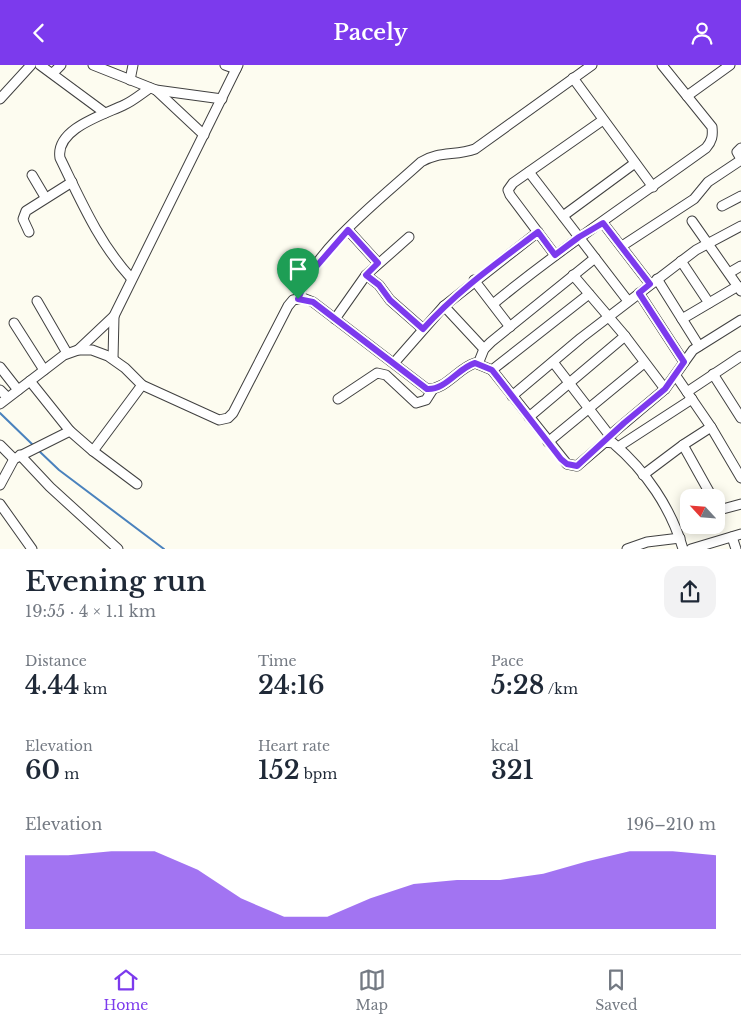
<!DOCTYPE html>
<meta charset="utf-8">
<style>
:root{--surface:#fff;--page:#f2f2f3;--text:#1f2937;--muted:#747a83;--line:#e0e1e3;--accent:#7c3aed}
body{margin:0;font-family:"Libre Baskerville",serif;background:var(--page);color:var(--text);height:100vh;display:flex;flex-direction:column;font-size:19px;white-space:nowrap}
*{box-sizing:border-box;margin:0}
p{font-size:16px;color:var(--muted)}
.icon{flex:none;width:28px;height:28px;fill:none;stroke:currentColor;stroke-width:2;stroke-linecap:round;stroke-linejoin:round}
.map{position:relative;height:484px;overflow:hidden}
.panel{display:flex;flex-direction:column;background:var(--surface);flex:1}
.panel>*{flex:none}
.needle{width:32px;rotate:296deg}
.controls{position:absolute;left:680px;top:424px;display:grid;gap:10px}
.controls a{display:grid;place-items:center;width:45px;height:45px;border-radius:10px;background:var(--surface);box-shadow:0 2px 12px #0003;font-size:25px}
.pin{position:absolute;display:grid;place-items:center;width:42px;height:42px;color:#fff;margin:-51px -21px;border-radius:50% 50% 50% 0;rotate:-45deg;box-shadow:0 0 5px #0007}
.pin .icon{rotate:45deg}
.round{display:grid;place-items:center;flex:none;width:52px;height:52px;border-radius:15px;background:var(--page)}
.headline{display:flex;align-items:center;justify-content:space-between;height:85px;padding:0 25px}
h1{font-size:28px;font-weight:600;line-height:38px}
.metrics{display:grid;grid-template-columns:repeat(3,1fr);gap:8px;height:85px;padding:5px 25px}
.metrics div{display:grid;align-content:center}
.metrics b{font-size:25px;font-weight:600}
.metrics small{font-size:14px;font-weight:400}
.metrics p{font-size:14px}
.chart{height:140px;padding:10px 25px}
.chart p{display:flex;justify-content:space-between}
.chart svg{width:100%;height:90px;margin-top:5px;fill:var(--accent);opacity:.7}
header{display:flex;justify-content:space-between;align-items:center;height:65px;padding:0 25px;background:var(--accent);color:#fff;font-size:22px;font-weight:600}
.tabs{display:flex;justify-content:space-around;align-items:center;height:70px;border-top:1px solid var(--line);background:var(--surface);font-size:14px;color:var(--muted)}
.tabs a{display:grid;justify-items:center;gap:2px}
.tabs .on{color:var(--accent)}
.map>svg:first-child{display:block}
.lines{fill:none;stroke-linecap:round;stroke-linejoin:round}
.stream{stroke:#4a82bd;stroke-width:2}
.minor-casing{stroke:#414141;stroke-width:11}
.minor{stroke:#fff;stroke-width:9}
.route-casing{stroke:#fff;stroke-width:10}
.route{stroke:#7c3aed;stroke-width:6}
</style>
<header><svg class="icon" aria-label="back" viewBox="0 0 24 24"><path d="M15 5l-7 7 7 7"/></svg>Pacely<svg class="icon" aria-label="person" viewBox="0 0 24 24"><circle cx="12" cy="8" r="4"/><path d="M4 21q1-7 8-7t8 7"/></svg></header>
<div class="map">
<svg width="741" height="484" viewBox="0 0 741 484">
<rect width="100%" height="100%" fill="#fdfcf0"/>
<g class="lines">
<g class="stream">
<path d="M0,348L33,380"/>
<path d="M38,385L59,405L164,484"/>
</g>
<g class="minor-casing">
<g id="minor">
<path d="M40,0L105,48"/>
<path d="M93,0L156,25L222,34"/>
<path d="M225,0L236,4"/>
<path d="M53,8L61,0"/>
<path d="M573,13L653,122"/>
<path d="M130,15L133,0"/>
<path d="M156,25L204,70"/>
<path d="M687,31L730,0"/>
<path d="M0,34L31,0"/>
<path d="M741,83L737,87L741,94"/>
<path d="M529,107L628,236"/>
<path d="M32,110L45,132"/>
<path d="M722,141L741,131"/>
<path d="M563,151L635,98"/>
<path d="M692,156L741,226"/>
<path d="M603,158L650,219"/>
<path d="M348,165L378,198"/>
<path d="M29,167L23,154L26,146L72,117"/>
<path d="M622,181L694,134L708,117L741,95"/>
<path d="M555,190L510,130L508,125L513,118L603,55"/>
<path d="M681,196L709,238"/>
<path d="M729,208L741,201"/>
<path d="M366,210L379,220L390,235L423,264"/>
<path d="M573,210L625,271L665,324"/>
<path d="M131,213C99,178 81,136 60,93C55,64 103,50 124,40C133,36 141,29 150,23"/>
<path d="M657,214L699,281"/>
<path d="M474,215L510,262"/>
<path d="M639,228L684,297"/>
<path d="M298,233C312,186 384,131 421,97C438,86 456,91 475,84L592,0"/>
<path d="M37,236L67,288"/>
<path d="M493,239C561,183 634,135 706,83C712,76 713,71 712,62L662,0"/>
<path d="M444,241L484,284"/>
<path d="M335,254L366,210L409,172"/>
<path d="M682,254L738,221"/>
<path d="M14,258L44,305"/>
<path d="M78,285L114,251L238,0"/>
<path d="M113,294L114,251"/>
<path d="M553,297L610,371"/>
<path d="M394,298L444,241L538,167"/>
<path d="M478,299L484,284L491,277L595,193"/>
<path d="M0,302L18,325"/>
<path d="M492,305L589,229"/>
<path d="M713,309L741,353"/>
<path d="M676,311L711,362L741,413"/>
<path d="M30,316L70,366"/>
<path d="M0,325L7,332"/>
<path d="M687,327L741,291"/>
<path d="M512,331L581,273L696,185L741,161"/>
<path d="M338,334L377,308L386,310L416,338L426,335L433,324"/>
<path d="M0,339L64,290L78,285H92L108,291L125,303L142,320L219,355L228,353L233,348L288,241L293,235L303,233L313,237L427,324C446,325 458,303 475,298L492,305L567,399L577,401L605,377L613,378C646,406 671,443 683,484"/>
<path d="M529,352L625,271"/>
<path d="M548,377L644,298"/>
<path d="M605,377L614,367L665,324L693,285L741,255"/>
<path d="M0,380L14,394"/>
<path d="M683,380L712,432"/>
<path d="M618,382L692,334"/>
<path d="M93,386L137,419"/>
<path d="M20,390L50,422L118,484"/>
<path d="M643,410L683,380L711,362"/>
<path d="M0,420L14,394L70,366L93,386L142,320"/>
<path d="M0,439L32,484"/>
<path d="M716,440L719,445L741,439"/>
<path d="M732,472L736,484"/>
<path d="M627,484L647,477L680,473"/>
<path d="M691,484L741,469"/>
</g>
</g>
<use href="#minor" class="minor"/>
</g>
<g class="lines">
<g class="route-casing">
<path id="route" d="M603,158L650,219L639,228L684,297L665,324L624,358L577,401L567,399L561,394L492,305L475,298C458,303 446,325 427,324L313,237L298,234L308,211L348,165L378,198L366,210L379,220L390,235L423,264C457,226 497,198 538,167L555,190L579,172Z"/>
</g>
<use href="#route" class="route"/>
</g>
</svg>
<div class="controls">
<a><svg class="needle" viewBox="-14 -14 28 28"><path d="M0-13l5 13h-10z" fill="#e53935"/><path d="M0 13l5-13h-10z" fill="#747a83"/></svg></a>
</div>
<div class="pin" style="left:298px;top:234px;background:#1e9e55"><svg class="icon" aria-label="arrive" viewBox="0 0 24 24"><path d="M6 21V4h12l-3 4 3 4H6"/></svg></div>
</div>
<section class="panel">
<div class="headline"><div><h1>Evening run</h1><p>19:55 · 4 × 1.1 km</p></div><a class="round"><svg class="icon" aria-label="share" viewBox="0 0 24 24"><path d="M12 15V3M7 8l5-5 5 5M5 13v7h14v-7"/></svg></a></div>
<div class="metrics">
<div><p>Distance</p><b>4.44<small> km</small></b></div>
<div><p>Time</p><b>24:16</b></div>
<div><p>Pace</p><b>5:28<small> /km</small></b></div>
</div>
<div class="metrics">
<div><p>Elevation</p><b>60<small> m</small></b></div>
<div><p>Heart rate</p><b>152<small> bpm</small></b></div>
<div><p>kcal</p><b>321</b></div>
</div>
<div class="chart"><p><span>Elevation</span>196–210 m</p>
<svg viewBox="0 0 160 44" preserveAspectRatio="none"><path d="M0 44V8L10 8L20 6L30 6L40 15L50 29L60 38L70 38L80 29L90 22L100 20L110 20L120 17L130 11L140 6L150 6L160 8V44z"/></svg>
</div>
</section>
<nav class="tabs">
<a class="on"><svg class="icon" aria-label="home" viewBox="0 0 24 24"><path d="M3 11l9-7 9 7M6 9v11h12V9"/></svg>Home</a>
<a><svg class="icon" aria-label="map" viewBox="0 0 24 24"><path d="M3 6l6-2 6 2 6-2v14l-6 2-6-2-6 2zM9 4v14M15 6v14"/></svg>Map</a>
<a><svg class="icon" aria-label="saved" viewBox="0 0 24 24"><path d="M7 4h10v16l-5-4-5 4z"/></svg>Saved</a>
</nav>
